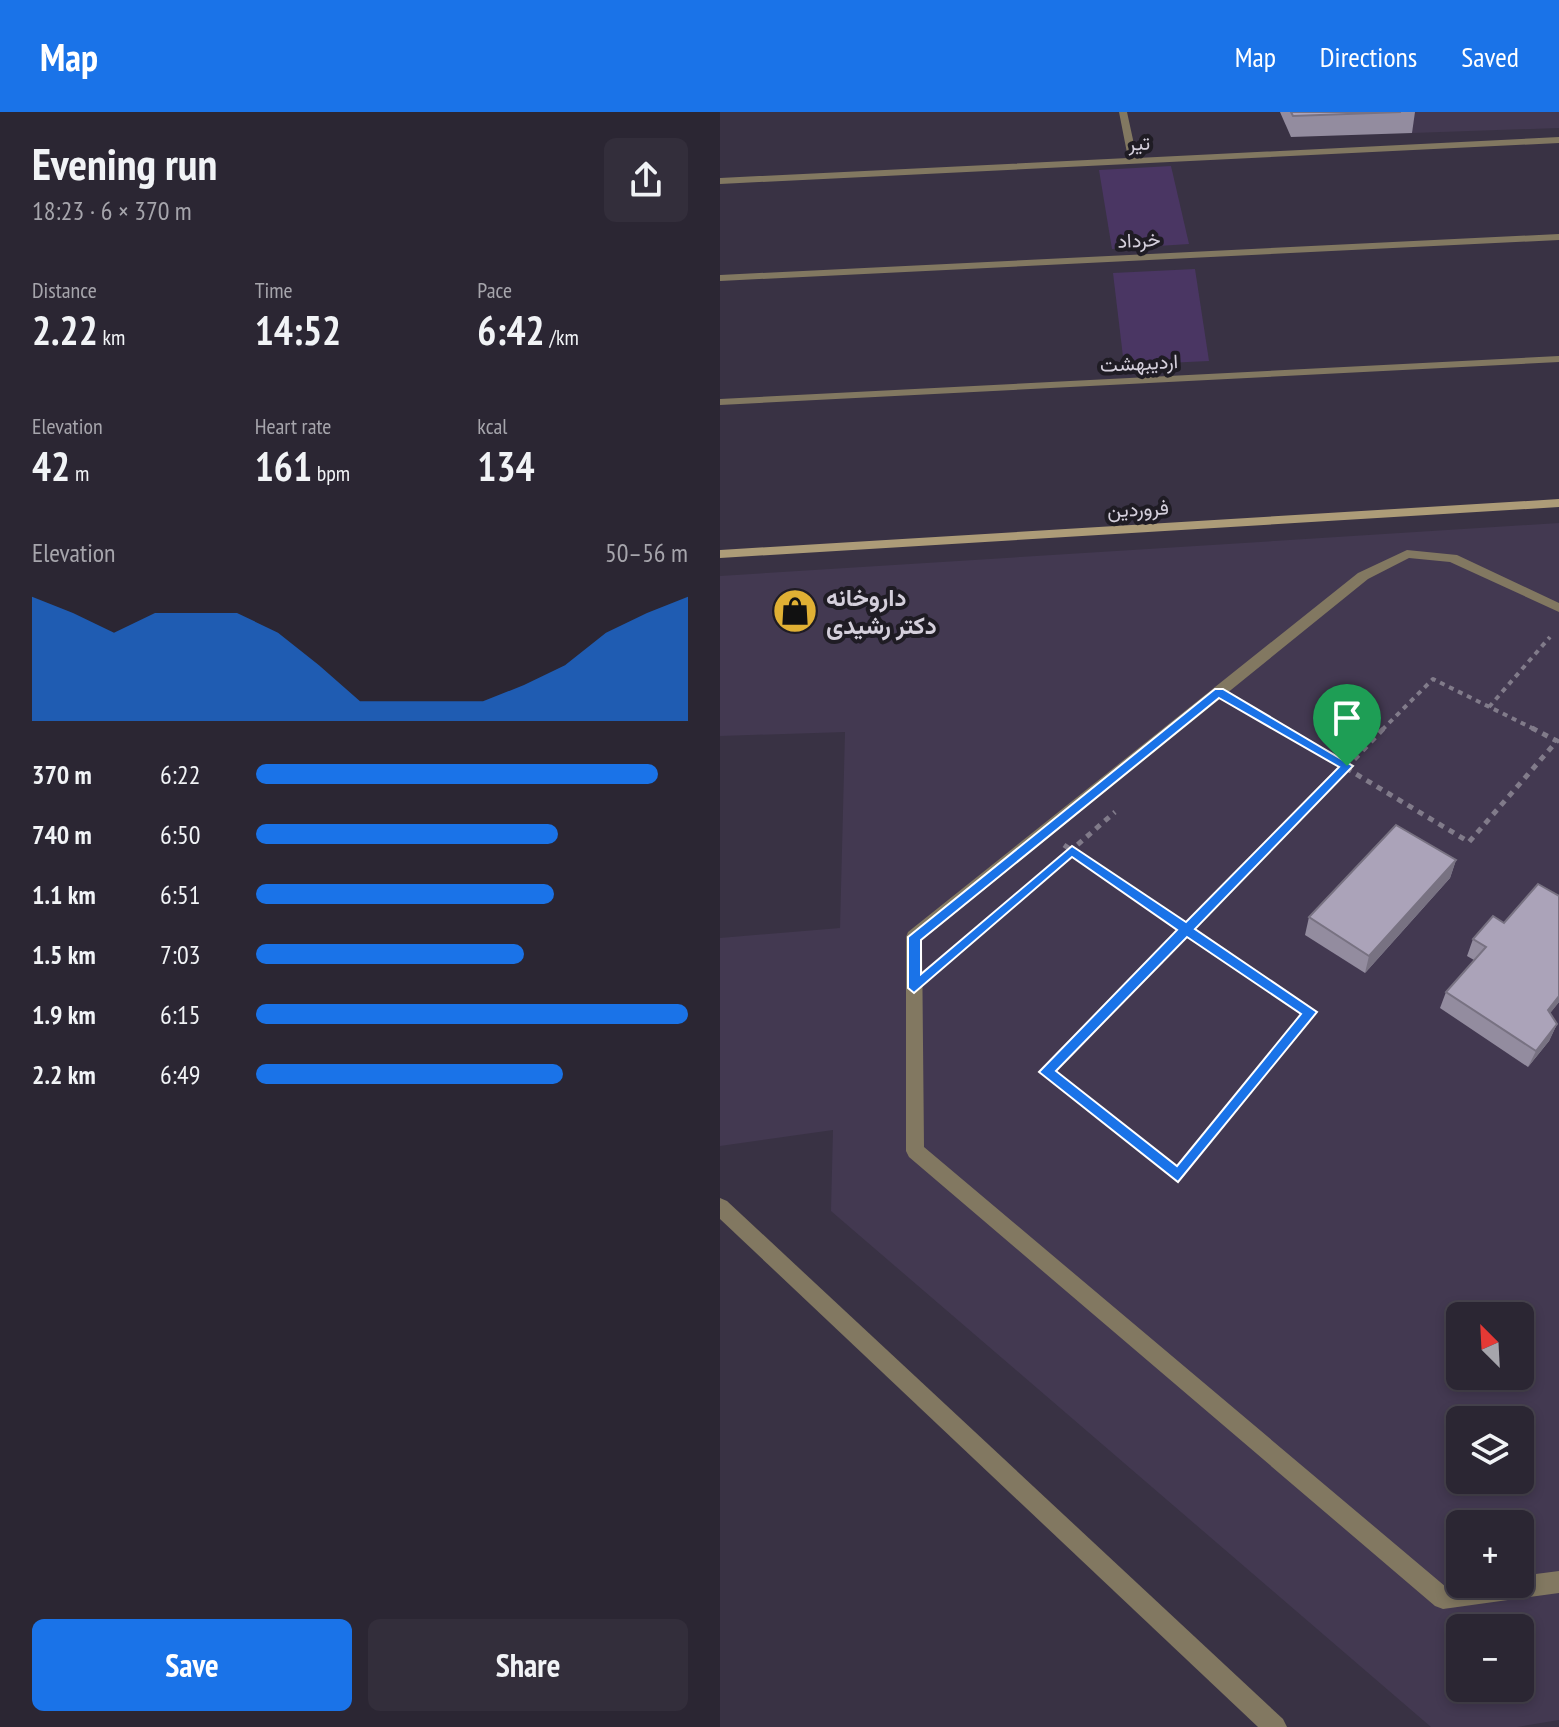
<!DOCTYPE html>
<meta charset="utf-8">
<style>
:root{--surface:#2b2633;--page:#332e3b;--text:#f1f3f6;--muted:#a6a5ac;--line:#47434e;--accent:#1a73e8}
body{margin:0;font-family:"PT Sans Narrow",Vazirmatn,sans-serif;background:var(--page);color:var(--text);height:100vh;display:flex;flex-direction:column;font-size:30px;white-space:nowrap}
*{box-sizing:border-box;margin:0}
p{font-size:26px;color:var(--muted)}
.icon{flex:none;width:44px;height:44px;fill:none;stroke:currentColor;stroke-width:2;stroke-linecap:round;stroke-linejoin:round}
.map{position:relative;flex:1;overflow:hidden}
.panel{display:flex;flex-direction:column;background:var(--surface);width:720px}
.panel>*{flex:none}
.needle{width:52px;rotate:336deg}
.tools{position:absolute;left:726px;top:1190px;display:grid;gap:16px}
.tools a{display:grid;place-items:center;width:88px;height:88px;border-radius:12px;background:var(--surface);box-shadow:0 4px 12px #0003,0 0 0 2px var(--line);font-size:40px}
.pin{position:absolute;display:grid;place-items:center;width:68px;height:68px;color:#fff;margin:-82px -34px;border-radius:50% 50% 50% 0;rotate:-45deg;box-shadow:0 0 8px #0007}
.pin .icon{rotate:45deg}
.round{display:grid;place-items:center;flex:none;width:84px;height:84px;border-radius:12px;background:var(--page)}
.headline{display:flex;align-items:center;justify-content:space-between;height:136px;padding:0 32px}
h1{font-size:44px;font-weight:700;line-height:60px}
.stats{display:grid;grid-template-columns:repeat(3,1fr);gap:12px;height:136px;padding:8px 32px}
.stats div{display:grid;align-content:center}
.stats b{font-size:40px;font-weight:700}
.stats small{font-size:22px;font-weight:400}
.stats p{font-size:22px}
.chart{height:224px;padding:16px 32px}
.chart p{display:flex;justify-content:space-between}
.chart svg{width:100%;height:144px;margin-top:8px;fill:var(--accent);opacity:.7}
.action{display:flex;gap:16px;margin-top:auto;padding:16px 32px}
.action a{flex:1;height:92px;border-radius:12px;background:var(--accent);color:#fff;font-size:32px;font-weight:700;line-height:92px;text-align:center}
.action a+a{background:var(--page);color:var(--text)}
ul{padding:0 32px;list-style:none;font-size:26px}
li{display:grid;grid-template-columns:128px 96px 1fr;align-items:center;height:60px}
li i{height:20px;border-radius:10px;background:var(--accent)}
header{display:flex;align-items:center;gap:48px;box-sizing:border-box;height:112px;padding:0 40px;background:var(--accent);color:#fff}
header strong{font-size:38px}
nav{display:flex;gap:44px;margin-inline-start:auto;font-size:28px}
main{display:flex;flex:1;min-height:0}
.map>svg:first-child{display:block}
.built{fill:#433951;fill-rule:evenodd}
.green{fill:#4a3663}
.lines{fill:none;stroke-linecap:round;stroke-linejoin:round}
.path-far2{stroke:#817b8a;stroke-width:4;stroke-dasharray:5 5;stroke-linecap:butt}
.path-far1{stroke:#817b8a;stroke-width:5;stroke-dasharray:6 6;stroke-linecap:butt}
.path{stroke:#817b8a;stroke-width:6;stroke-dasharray:8 8;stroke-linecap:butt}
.lane{fill:#827861;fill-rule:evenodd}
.street{fill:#827861;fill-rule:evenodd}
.secondary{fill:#ad9c78;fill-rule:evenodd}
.wall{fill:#938c9f}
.shaded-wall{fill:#787282}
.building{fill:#aba3b9;stroke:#787282;stroke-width:2}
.route{fill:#1a73e8;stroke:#fff;stroke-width:2;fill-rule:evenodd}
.labels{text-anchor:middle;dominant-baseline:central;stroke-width:8;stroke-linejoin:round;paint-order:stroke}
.far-street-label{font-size:20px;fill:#d4cfdb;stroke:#1f1c24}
.poi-label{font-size:24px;font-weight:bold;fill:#d4cfdb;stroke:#1f1c24;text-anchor:start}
</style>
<header>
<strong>Map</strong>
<nav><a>Map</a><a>Directions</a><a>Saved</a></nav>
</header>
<main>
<section class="panel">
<div class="headline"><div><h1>Evening run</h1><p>18:23 · 6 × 370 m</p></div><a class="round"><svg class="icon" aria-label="share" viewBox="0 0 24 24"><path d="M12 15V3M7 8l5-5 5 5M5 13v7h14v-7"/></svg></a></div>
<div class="stats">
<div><p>Distance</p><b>2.22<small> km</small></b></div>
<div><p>Time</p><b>14:52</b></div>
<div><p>Pace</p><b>6:42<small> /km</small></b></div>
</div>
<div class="stats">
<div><p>Elevation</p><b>42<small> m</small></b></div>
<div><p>Heart rate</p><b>161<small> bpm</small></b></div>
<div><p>kcal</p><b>134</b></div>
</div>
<div class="chart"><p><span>Elevation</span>50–56 m</p>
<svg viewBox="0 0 160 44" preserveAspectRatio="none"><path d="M0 44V6L10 11L20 17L30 11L40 11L50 11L60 17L70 27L80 38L90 38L100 38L110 38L120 33L130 27L140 17L150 11L160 6V44z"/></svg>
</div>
<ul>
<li><b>370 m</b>6:22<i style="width:93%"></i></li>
<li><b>740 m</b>6:50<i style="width:70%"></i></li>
<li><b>1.1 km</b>6:51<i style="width:69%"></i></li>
<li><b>1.5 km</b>7:03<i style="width:62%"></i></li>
<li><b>1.9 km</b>6:15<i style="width:100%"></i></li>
<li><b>2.2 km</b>6:49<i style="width:71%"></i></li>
</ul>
<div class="action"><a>Save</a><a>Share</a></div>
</section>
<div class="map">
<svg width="839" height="1615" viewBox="0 0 839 1615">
<rect width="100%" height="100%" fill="#393244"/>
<g class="built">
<path d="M680,0H839V16L692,21Z"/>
<path d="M839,411V1608L797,1615H711L111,1099L113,1018L0,1034V826L120,816L125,620L0,624V464ZM740,1204H800V1264H740ZM740,1308H800V1368H740ZM740,1412H800V1472H740ZM740,1516H800V1576H740Z"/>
</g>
<g class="green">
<path d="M451,54L469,132L392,137L379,58Z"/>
<path d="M475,157L489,249L404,253L393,161Z"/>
</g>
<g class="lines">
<g class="path-far2">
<path d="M520,592L564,618"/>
<path d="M769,595L830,525"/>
<path d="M662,618L713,567L816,618"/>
</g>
<g class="path-far1">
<path d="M561,616L626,656"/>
<path d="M626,656L749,730L837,629L812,616"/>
<path d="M626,656L664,616"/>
<path d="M344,733L467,816"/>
<path d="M467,816L626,656"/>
<path d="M222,851L395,700"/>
<path d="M451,1058L326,960L467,816"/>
<path d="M462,1058L591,900L467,816"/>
</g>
<path class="path" d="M449,1056L458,1063L464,1056"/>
<path class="lane" d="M687,438L737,443L839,491V500L730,450L689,446L648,467L202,828L204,1035L726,1475L800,1472V1464L839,1459V1481L723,1497L715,1494L189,1045L186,1039V825L188,820L638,461Z"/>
<g class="street">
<path d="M399,0H407L417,46L839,25V31L0,72V66L408,46Z"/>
<path d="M839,122V128L0,169V163Z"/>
<path d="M839,244V250L0,293V287Z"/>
<path d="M0,1086L7,1089L563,1607L567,1615H538L0,1107Z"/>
</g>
<path class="secondary" d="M839,387V395L0,446V438Z"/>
</g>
<g class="wall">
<path d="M560,0H695L692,21L571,25Z"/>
<path d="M736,748L730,766L645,861L585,823L589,805Z"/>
<path d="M839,784V890L830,901L837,912L829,929L808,955L720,896L726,880L754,848L747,844L753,827Z"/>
</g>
<g class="shaded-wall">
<path d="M736,748L730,766L645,861L649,844Z"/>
<path d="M839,884V890L820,914L828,898Z"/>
<path d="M837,912L829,929L808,955L816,939Z"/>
</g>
<g class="building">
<path d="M571,0H681L573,4Z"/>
<path d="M676,713L736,748L649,844L589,805Z"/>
<path d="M818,772L839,784V884L828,898L837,912L816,939L726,880L766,835L753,827L773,804L784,811Z"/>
</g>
<path class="route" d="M495,577H503L633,654L475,817L597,900L458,1070L319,960L457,818L352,745L194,881L188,876V825ZM499,586L619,655L466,810L352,734L201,862V828ZM467,825L581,902L457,1054L336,959Z"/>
<defs>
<g id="shop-disc" transform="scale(2.3)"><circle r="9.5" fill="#e0b034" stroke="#1f1c24"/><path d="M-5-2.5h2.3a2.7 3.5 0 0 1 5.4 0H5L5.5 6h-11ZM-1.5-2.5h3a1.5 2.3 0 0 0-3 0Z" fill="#111"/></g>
</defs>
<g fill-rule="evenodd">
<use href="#shop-disc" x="75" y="499"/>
</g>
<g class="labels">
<g class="far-street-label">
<text transform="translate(419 31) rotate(-3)">تیر</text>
<text transform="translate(419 128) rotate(-3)">خرداد</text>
<text transform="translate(419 251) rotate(-3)">اردیبهشت</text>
<text transform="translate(418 397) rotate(-3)">فروردین</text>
</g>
<g class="poi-label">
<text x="106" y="485">داروخانه<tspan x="106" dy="28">دکتر رشیدی</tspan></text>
</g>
</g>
</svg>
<div class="tools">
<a><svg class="needle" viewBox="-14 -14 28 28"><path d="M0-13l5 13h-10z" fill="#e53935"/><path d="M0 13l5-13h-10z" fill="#a6a5ac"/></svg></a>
<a><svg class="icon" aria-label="layers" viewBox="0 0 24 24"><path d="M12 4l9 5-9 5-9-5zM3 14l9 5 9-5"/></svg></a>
<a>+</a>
<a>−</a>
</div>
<div class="pin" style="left:627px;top:654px;background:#1e9e55"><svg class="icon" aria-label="arrive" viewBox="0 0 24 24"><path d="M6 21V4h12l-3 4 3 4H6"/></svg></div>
</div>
</main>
